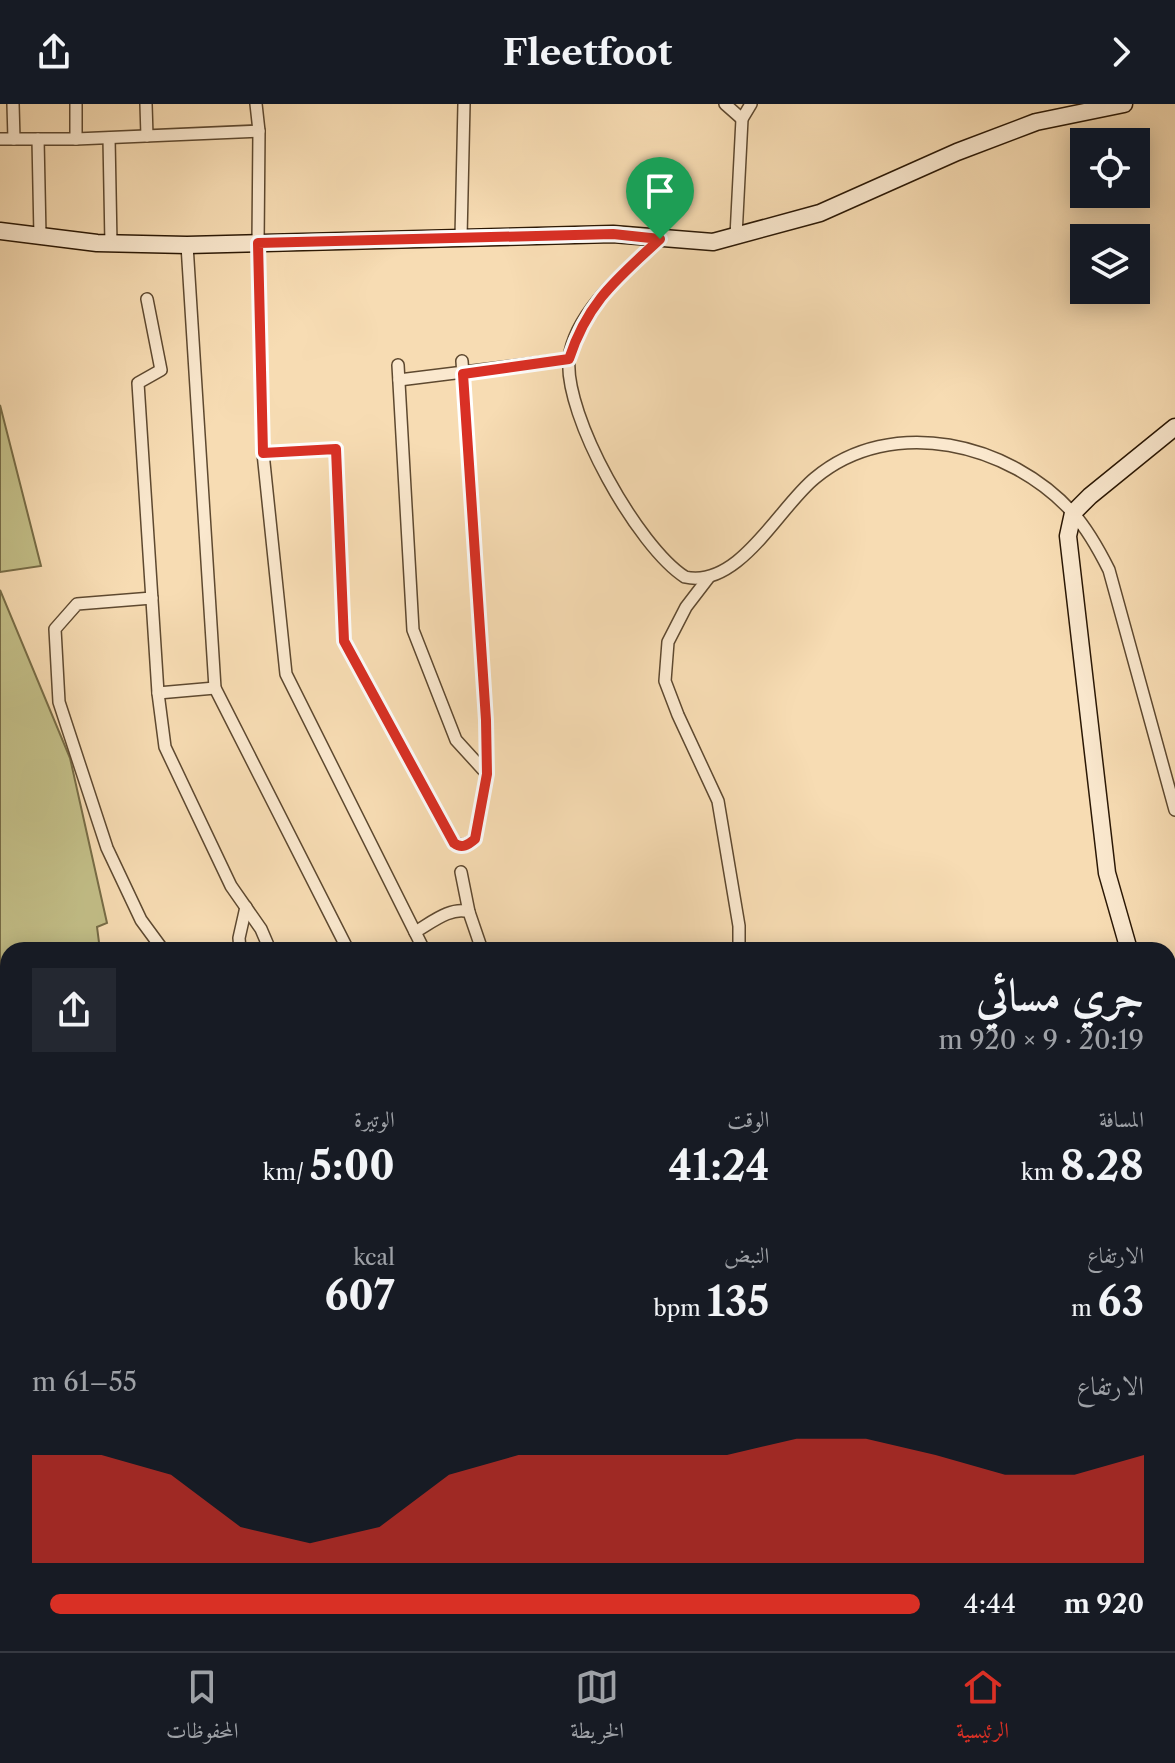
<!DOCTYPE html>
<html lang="ar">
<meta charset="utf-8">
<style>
:root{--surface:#171b24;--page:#242831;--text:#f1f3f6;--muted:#9ea1a6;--line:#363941;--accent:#d93025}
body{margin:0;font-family:"Libre Caslon Text",Amiri,serif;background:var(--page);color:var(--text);direction:rtl;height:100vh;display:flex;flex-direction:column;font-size:30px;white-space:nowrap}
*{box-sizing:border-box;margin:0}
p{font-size:26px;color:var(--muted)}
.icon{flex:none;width:44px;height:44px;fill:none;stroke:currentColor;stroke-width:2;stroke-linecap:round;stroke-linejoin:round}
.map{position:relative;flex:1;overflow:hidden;direction:ltr}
.drawer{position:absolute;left:0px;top:838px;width:1176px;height:710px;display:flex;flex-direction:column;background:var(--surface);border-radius:24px 24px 0 0;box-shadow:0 4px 20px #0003;direction:rtl}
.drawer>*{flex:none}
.controls{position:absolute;left:1070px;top:24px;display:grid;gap:16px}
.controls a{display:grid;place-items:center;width:80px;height:80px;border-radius:0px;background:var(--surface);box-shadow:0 4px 20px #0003;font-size:40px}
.pin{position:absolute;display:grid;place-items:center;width:68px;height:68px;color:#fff;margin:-82px -34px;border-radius:50% 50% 50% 0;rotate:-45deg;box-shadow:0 0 8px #0007}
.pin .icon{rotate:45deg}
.round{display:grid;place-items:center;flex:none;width:84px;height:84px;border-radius:0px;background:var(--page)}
.overview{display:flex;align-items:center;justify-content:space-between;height:136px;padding:0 32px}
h1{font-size:44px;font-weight:700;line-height:60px}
.metrics{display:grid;grid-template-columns:repeat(3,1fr);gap:12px;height:136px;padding:8px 32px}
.metrics div{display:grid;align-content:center}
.metrics b{font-size:40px;font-weight:700}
.metrics small{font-size:22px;font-weight:400}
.metrics p{font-size:22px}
.chart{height:224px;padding:16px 32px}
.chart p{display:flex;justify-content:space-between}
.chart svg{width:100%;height:144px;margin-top:8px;fill:var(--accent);opacity:.7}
ul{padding:0 32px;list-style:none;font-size:26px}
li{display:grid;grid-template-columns:128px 96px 1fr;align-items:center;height:60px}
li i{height:20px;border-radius:10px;background:var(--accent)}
header{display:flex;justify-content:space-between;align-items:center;height:104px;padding:0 32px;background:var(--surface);font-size:36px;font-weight:700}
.menu{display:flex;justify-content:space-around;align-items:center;height:112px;border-top:2px solid var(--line);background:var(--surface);font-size:22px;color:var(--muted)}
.menu a{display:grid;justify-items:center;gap:4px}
.menu .selected{color:var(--accent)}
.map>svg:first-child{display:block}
.park{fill:#c3bf88;stroke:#776c46;stroke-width:2}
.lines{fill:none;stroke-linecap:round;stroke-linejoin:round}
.street-casing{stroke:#5e4930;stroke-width:14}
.secondary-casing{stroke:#2b1805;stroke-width:19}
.path{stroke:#2b1805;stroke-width:2;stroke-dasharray:6 4;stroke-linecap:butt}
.street{stroke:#fae8ce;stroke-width:11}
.secondary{stroke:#fae8ce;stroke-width:16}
.route-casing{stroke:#fff;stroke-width:16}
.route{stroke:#d93025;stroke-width:10}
</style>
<header><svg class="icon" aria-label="forward" viewBox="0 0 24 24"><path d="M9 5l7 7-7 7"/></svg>Fleetfoot<svg class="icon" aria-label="share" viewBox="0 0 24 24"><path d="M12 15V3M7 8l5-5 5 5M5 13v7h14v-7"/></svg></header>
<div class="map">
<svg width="1175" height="1547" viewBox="0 0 1175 1547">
<rect width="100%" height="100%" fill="#f7dcb3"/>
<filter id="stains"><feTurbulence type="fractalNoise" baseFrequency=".0025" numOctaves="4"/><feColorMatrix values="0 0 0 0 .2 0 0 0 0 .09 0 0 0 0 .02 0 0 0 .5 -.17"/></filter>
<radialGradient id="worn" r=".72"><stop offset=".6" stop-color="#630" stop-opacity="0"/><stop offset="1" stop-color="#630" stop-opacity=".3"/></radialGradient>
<g class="park">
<path d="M0,301L41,462L0,468Z"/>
<path d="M0,486L70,654L107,819L97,823L100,846H8V963L0,948Z"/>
</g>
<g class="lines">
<g class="street-casing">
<g id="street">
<path d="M13,0L14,35"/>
<path d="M146,0L147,32"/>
<path d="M256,0L259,27L258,139L263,349L286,570L424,846"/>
<path d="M725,0L742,15"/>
<path d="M109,34L111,140"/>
<path d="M0,35H76L259,27"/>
<path d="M38,35L40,132"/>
<path d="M76,35V0"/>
<path d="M736,132L742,15L751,0"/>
<path d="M461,133L464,0"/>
<path d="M660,135C628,164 574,208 569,255C564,312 638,443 685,473C739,485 779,403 815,374C892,310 1010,339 1073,409C1088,426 1099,446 1109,466L1175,706"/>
<path d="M187,141L215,584L348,846"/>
<path d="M147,195L161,266L138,279L158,589L165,643L231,782L261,825L270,846"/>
<path d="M398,261L413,526L456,636L487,670"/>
<path d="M399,276L569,255"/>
<path d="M263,349L336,345L344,537L454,739L464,742L475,735L487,670L486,616L462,257"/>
<path d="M709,473L686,503L668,538L665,577L678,611L718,697L739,822V846"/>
<path d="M152,494L77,500L55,525L59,598L107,744L141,816L163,846"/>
<path d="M158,589L215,584"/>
<path d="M461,768L469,808"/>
<path d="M415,828C431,819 451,802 469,808L482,846"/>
<path d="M240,846L239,834L246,803"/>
<path d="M0,1036L8,1045"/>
<path d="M0,1286L8,1298"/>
<path d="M1168,1353L1175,1366"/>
<path d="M1168,1475L1175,1488"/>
<path d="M112,1540L113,1547"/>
<path d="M241,1540L257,1547"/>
<path d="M589,1540L590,1547"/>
<path d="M708,1540V1547"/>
<path d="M1023,1540L1027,1547"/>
<path d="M1128,1540L1131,1547"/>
<path d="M195,1547L200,1540"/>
<path d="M406,1547L408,1540"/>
<path d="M500,1547L501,1540"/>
<path d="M537,1547L542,1540"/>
<path d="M968,1547V1540"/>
</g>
</g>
<g class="secondary-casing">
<g id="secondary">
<path d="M0,127L97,139L187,141L613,130L713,138L820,109L957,48L1036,18L1124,0"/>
<path d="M1129,846L1107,769L1068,432L1073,409L1090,392L1175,323"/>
<path d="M1168,999L1174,1049L1168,1148"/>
<path d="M1168,1244L1175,1274"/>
</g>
</g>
<path class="path" d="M1168,956H1175"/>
<use href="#street" class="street"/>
<use href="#secondary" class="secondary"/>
</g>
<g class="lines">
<g class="route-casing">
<path id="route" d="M613,130L660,135C617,175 588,197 569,255L463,270L486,616L487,670L475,735C468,741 462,745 454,739L344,537L336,345L263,349L258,139Z"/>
</g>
<use href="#route" class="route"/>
</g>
<rect width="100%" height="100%" filter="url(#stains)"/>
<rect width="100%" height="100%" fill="url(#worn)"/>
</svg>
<div class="controls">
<a><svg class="icon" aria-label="locate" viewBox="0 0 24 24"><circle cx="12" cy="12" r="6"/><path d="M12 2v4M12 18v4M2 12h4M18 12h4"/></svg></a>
<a><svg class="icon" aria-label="layers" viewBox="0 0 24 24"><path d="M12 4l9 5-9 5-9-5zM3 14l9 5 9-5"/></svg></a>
</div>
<div class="pin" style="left:660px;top:135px;background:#1e9e55"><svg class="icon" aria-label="arrive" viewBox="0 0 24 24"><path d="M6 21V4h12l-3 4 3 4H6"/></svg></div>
<section class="drawer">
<div class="overview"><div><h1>جري مسائي</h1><p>20:19 · 9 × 920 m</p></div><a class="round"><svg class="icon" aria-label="share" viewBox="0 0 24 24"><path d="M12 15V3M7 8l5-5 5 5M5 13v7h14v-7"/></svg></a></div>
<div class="metrics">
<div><p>المسافة</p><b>8.28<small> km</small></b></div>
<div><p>الوقت</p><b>41:24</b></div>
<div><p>الوتيرة</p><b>5:00<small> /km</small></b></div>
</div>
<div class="metrics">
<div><p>الارتفاع</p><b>63<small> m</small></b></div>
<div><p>النبض</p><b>135<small> bpm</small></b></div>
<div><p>kcal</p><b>607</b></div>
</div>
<div class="chart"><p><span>الارتفاع</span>55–61 m</p>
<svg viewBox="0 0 160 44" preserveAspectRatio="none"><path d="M0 44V11L10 11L20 17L30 33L40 38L50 33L60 17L70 11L80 11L90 11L100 11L110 6L120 6L130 11L140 17L150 17L160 11V44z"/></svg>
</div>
<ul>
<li><b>920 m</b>4:44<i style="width:98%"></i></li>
</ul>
</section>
</div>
<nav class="menu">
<a class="selected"><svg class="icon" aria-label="home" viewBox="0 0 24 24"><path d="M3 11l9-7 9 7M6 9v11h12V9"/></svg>الرئيسية</a>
<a><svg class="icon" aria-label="map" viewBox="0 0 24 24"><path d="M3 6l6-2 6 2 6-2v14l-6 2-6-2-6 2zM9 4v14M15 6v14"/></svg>الخريطة</a>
<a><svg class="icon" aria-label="saved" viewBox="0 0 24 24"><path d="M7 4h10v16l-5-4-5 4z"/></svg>المحفوظات</a>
</nav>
